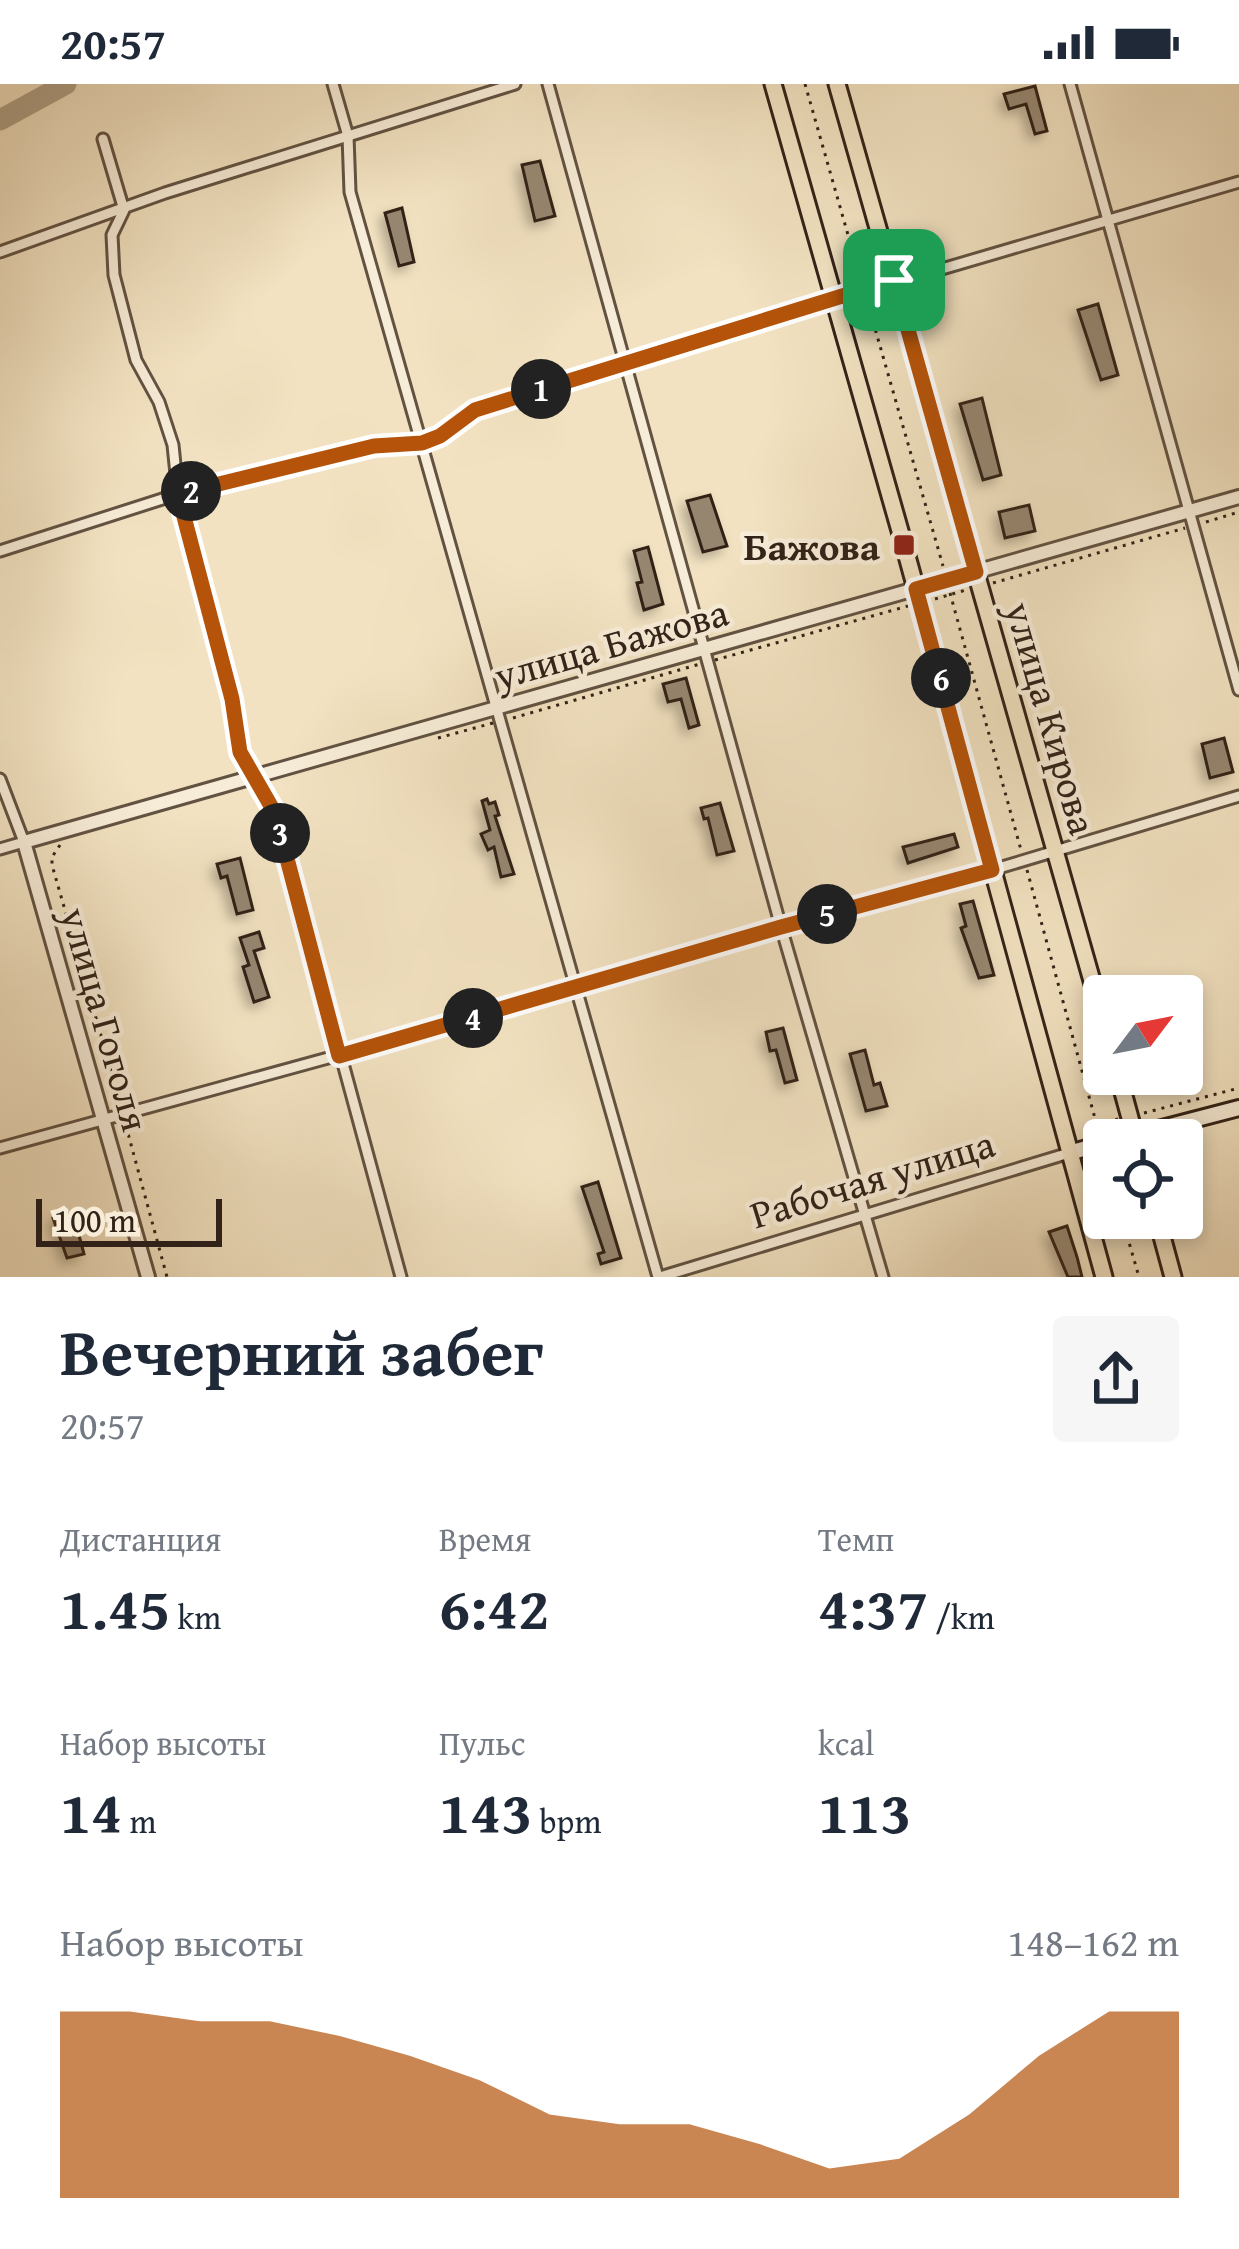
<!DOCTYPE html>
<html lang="ru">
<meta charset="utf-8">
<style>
:root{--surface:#fff;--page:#f6f6f7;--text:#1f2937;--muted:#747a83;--accent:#b45309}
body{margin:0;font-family:"Gentium Book Plus",serif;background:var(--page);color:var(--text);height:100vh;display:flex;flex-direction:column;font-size:45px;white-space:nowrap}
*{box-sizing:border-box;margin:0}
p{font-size:39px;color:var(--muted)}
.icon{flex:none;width:66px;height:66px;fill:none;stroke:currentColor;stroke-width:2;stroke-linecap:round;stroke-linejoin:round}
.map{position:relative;height:1193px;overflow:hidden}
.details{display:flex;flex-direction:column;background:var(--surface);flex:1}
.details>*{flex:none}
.needle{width:78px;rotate:58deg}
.fabs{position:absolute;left:1083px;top:891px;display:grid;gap:24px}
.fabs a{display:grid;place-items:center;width:120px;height:120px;border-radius:12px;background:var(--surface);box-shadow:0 6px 18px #0003;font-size:60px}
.scale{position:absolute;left:36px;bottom:30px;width:186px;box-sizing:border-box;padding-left:12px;border:6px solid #322218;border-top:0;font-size:33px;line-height:42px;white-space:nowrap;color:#322218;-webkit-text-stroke:9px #f7ecd7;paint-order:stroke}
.pin{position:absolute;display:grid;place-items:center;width:102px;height:102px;color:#fff;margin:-51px;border-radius:24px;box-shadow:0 6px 18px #0006}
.km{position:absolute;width:60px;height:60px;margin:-30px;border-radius:50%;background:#222;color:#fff;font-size:33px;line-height:60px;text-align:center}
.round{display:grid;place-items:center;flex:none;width:126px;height:126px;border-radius:12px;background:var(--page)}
.overview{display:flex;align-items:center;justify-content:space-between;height:204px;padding:0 60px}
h1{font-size:66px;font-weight:700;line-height:90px}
.figures{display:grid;grid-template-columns:repeat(3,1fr);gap:18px;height:204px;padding:12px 60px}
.figures div{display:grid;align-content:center}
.figures b{font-size:60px;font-weight:700}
.figures small{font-size:33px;font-weight:400}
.figures p{font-size:33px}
.chart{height:336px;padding:24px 60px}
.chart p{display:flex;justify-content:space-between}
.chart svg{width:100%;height:216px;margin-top:12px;fill:var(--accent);opacity:.7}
.status{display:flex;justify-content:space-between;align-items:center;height:84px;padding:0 60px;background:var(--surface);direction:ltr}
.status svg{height:33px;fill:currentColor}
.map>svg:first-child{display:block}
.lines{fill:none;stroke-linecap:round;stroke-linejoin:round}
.river{stroke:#b1a188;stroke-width:21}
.building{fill:#968670;stroke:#322218;stroke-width:3;filter:url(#shadow)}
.minor-casing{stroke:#625242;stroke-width:15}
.tertiary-casing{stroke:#625242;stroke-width:18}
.secondary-casing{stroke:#322218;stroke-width:20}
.primary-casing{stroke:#322218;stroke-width:21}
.path{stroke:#322218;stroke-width:3;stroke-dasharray:3 6;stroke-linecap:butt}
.minor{stroke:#f7ecd7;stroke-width:9}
.tertiary{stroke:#f7ecd7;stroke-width:12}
.secondary{stroke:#f7ecd7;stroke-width:14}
.primary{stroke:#f2e2c1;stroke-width:15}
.route-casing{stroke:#fff;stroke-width:24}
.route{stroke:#b45309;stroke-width:15}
.poi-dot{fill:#8f2418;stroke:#f7ecd7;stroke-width:4.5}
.labels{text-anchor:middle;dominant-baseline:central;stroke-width:9;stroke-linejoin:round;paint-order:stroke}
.poi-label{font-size:39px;font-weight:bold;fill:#322218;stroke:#f7ecd7;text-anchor:end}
.street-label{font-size:39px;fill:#322218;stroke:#f7ecd7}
</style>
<div class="status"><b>20:57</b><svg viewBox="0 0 49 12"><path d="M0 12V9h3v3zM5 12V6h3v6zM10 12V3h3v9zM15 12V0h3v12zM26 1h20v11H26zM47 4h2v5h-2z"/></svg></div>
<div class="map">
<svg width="1239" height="1193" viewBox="0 0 1239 1193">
<defs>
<filter id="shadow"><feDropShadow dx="-5.5" dy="5.5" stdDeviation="6" flood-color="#0004"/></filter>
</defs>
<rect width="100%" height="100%" fill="#f2e2c1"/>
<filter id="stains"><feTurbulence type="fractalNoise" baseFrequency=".00167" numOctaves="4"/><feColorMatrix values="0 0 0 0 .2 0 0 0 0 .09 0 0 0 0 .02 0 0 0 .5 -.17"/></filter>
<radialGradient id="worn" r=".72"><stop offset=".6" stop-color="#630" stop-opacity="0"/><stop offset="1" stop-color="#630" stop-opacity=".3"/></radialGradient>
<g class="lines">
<path class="river" d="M0,36L66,0"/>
</g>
<g class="building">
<path d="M1035,2L1047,47L1035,50L1026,20L1009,25L1004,10Z"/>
<path d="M540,77L555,132L535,137L522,81Z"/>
<path d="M402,124L414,178L399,182L385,129Z"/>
<path d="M1098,220L1118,291L1101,296L1078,226Z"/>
<path d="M982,314L1001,391L983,396L960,320Z"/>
<path d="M710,411L727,462L703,468L687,417Z"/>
<path d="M1029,421L1035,447L1005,454L999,428Z"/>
<path d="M648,463L663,520L644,526L637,499L642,498L634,467Z"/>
<path d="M686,594L699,641L689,644L681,615L668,618L663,600Z"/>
<path d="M1224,654L1233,688L1210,694L1202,660Z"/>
<path d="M487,715L489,720L495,718L499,731L495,732L514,790L501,793L494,763L488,766L481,750L490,746L482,717Z"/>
<path d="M720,719L734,767L717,771L708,734L704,735L701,724Z"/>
<path d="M954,750L958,763L908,779L903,763Z"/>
<path d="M240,774L253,826L237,830L227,792L221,794L217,780Z"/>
<path d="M973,817L994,891L979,894L961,844L966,842L960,820Z"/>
<path d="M259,848L264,864L254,867L269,913L254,918L243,883L249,881L240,854Z"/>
<path d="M783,944L797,996L785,999L776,966L770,967L766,948Z"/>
<path d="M865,966L874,1001L880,999L887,1022L866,1027L850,970Z"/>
<path d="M598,1098L621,1174L601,1180L598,1170L604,1168L582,1103Z"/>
<path d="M73,1129L84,1170L67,1174L53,1134Z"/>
<path d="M1067,1142L1077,1173L1082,1193H1068L1049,1148Z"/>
</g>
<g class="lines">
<g class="minor-casing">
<g id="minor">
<path d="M333,0L348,52L350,108L658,1193"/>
<path d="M548,0L781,843L883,1193"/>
<path d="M1070,0L1239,606"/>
<path d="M103,55L124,126L112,151L114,191L136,276L159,318L173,361L178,410L232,615L240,668L275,729L401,1193"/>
<path d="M0,168L165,109L515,0"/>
<path d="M0,467L178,410L374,362L422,359L440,351L475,326L624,278L1239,98"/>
<path d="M0,695L24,758L0,765"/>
<path d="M0,1064L576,906L781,843L992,786L1239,712"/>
<path d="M660,1193L1069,1069"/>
</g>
</g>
<g class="tertiary-casing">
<path id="tertiary" d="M148,1193L24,758L1239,413"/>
</g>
<g class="secondary-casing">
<g id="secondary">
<path d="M1116,1056L1239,1024"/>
<path d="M1069,1069L1104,1059"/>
</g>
</g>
<g class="primary-casing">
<g id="primary">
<path d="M773,0L904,461L1104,1193"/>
<path d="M837,0L1104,939"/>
<path d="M1118,990L1136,1056"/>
<path d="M1157,1134L1173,1193"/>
</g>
</g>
<g class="path">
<path d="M805,0L862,200"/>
<path d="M868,220L943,482"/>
<path d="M1206,438L1239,428"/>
<path d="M993,499L1185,444"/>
<path d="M950,509L1021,766"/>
<path d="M935,515L966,506"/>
<path d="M715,576L908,522"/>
<path d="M513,634L700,580"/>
<path d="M438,654L493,639"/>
<path d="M60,761L52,773V781L121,1021"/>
<path d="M1027,786L1099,1049"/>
<path d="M1144,1029L1239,1004"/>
<path d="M1098,1040L1118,1035"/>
<path d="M126,1042L167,1193"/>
<path d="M1122,1134L1139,1193"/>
</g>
<use href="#minor" class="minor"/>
<use href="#tertiary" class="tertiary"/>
<use href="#secondary" class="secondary"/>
<use href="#primary" class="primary"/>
</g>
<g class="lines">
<g class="route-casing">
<path id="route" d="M894,196L976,488L916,505L992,786L781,843L339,972L275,729L240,668L232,615L178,410L374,362L422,359L440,352L475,326Z"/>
</g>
<use href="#route" class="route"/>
</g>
<rect class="poi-dot" x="892" y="449" width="24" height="24" rx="6"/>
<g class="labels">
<g class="poi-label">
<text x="880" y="461">Бажова</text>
</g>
<g class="street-label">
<text transform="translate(611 559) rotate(-16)">улица Бажова</text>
<text transform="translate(1052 634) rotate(74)">улица Кирова</text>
<text transform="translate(106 935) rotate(74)">улица Гоголя</text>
<text transform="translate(872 1094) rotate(-17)">Рабочая улица</text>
</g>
</g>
<rect width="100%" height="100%" filter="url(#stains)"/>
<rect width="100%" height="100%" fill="url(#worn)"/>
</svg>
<div class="fabs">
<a><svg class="needle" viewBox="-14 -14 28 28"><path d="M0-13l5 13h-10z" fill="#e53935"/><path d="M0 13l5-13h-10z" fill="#747a83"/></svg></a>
<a><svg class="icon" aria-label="locate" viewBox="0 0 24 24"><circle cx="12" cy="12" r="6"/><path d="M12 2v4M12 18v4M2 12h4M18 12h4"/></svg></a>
</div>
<div class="scale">100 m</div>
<div class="pin" style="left:894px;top:196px;background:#1e9e55"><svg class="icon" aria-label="arrive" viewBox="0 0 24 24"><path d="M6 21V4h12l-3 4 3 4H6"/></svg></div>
<b class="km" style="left:541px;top:305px">1</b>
<b class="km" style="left:191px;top:407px">2</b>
<b class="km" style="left:280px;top:749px">3</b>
<b class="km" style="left:473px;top:934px">4</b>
<b class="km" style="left:827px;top:830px">5</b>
<b class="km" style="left:941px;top:594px">6</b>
</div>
<section class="details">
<div class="overview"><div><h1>Вечерний забег</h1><p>20:57</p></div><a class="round"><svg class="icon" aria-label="share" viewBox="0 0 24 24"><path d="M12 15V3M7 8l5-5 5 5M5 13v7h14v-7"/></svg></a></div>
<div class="figures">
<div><p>Дистанция</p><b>1.45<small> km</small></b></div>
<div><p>Время</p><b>6:42</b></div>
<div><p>Темп</p><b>4:37<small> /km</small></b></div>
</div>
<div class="figures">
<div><p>Набор высоты</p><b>14<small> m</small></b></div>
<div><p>Пульс</p><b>143<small> bpm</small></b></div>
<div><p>kcal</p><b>113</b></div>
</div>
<div class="chart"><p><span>Набор высоты</span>148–162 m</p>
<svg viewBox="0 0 160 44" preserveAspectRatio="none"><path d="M0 44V6L10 6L20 8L30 8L40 11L50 15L60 20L70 27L80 29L90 29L100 33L110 38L120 36L130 27L140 15L150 6L160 6V44z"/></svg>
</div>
</section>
